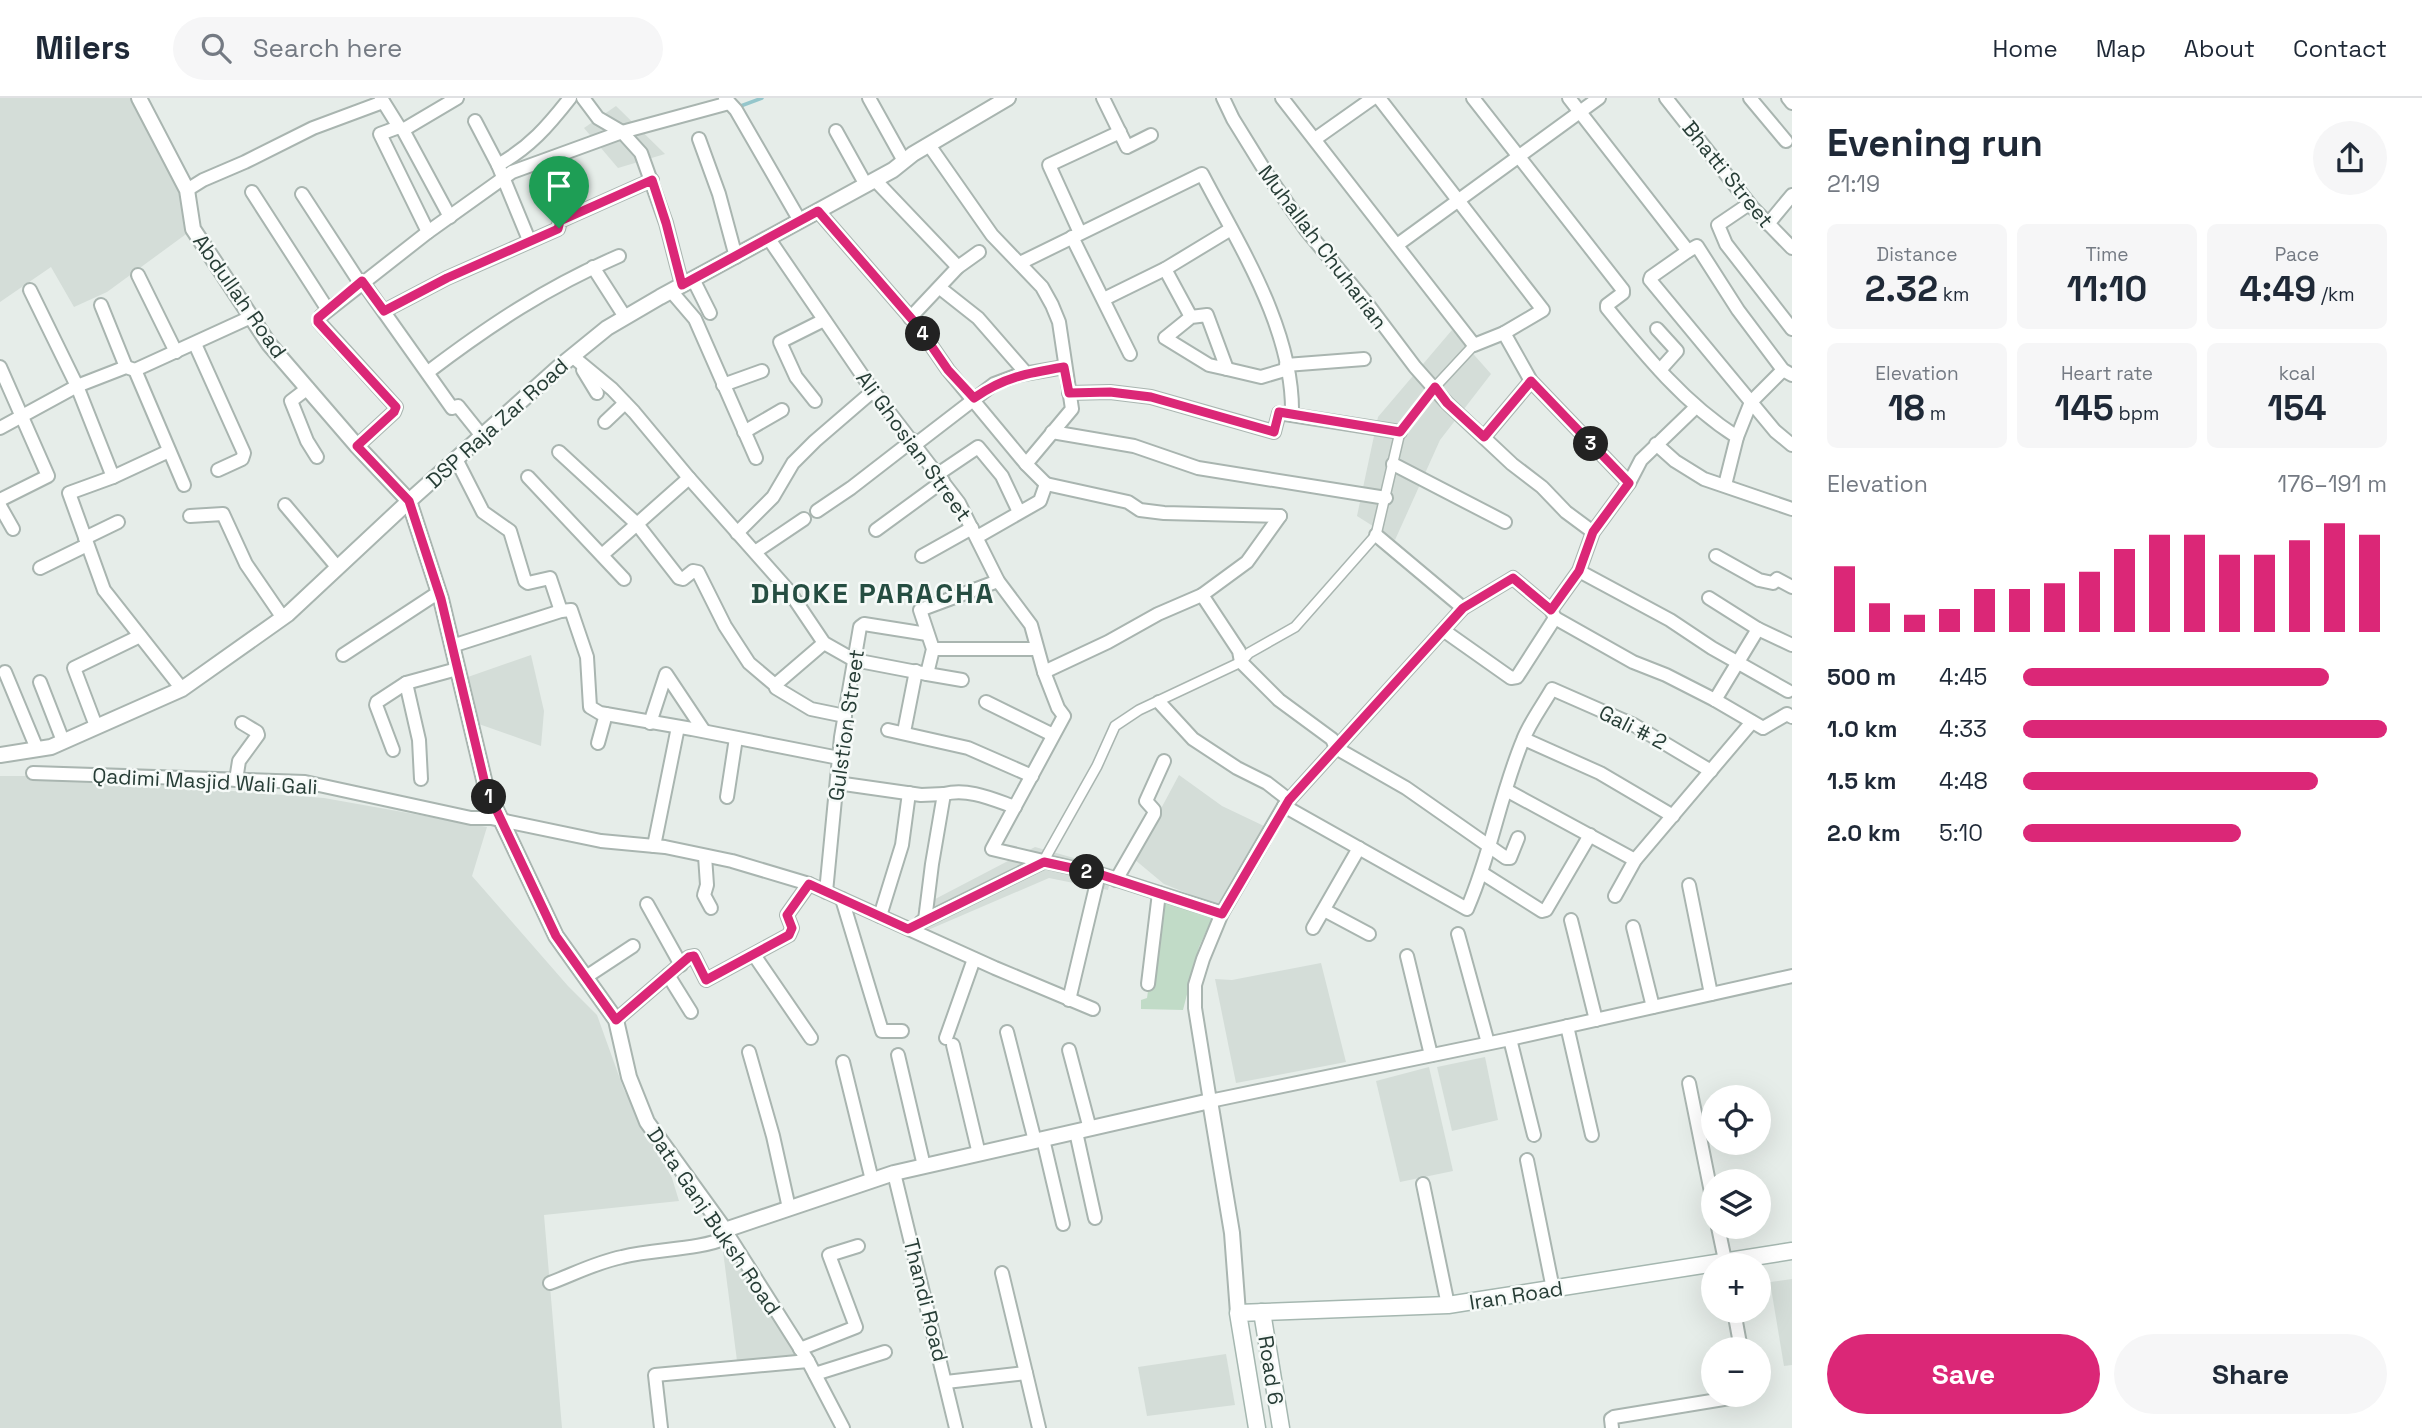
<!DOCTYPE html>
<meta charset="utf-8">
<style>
:root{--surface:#fff;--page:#f6f6f7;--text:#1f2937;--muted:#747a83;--line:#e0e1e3;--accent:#db2777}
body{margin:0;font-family:"Space Grotesk",sans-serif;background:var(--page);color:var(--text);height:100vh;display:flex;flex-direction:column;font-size:26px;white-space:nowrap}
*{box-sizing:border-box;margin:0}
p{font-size:23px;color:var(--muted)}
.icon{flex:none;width:38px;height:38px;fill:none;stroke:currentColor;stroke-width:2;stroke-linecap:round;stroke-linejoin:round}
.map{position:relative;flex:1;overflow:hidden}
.drawer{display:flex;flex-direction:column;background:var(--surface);width:630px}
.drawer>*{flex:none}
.fabs{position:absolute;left:1701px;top:987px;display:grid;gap:14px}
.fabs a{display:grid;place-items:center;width:70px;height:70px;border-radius:50%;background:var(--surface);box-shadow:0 7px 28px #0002;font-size:35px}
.pin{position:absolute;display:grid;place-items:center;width:60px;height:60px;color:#fff;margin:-72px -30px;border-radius:50% 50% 50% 0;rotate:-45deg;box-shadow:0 0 7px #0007}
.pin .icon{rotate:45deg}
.km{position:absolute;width:35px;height:35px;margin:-18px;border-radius:50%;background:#222;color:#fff;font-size:19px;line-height:35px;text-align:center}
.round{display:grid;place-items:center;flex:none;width:74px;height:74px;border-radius:37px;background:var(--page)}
.headline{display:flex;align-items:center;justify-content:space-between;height:119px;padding:0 35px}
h1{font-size:38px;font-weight:600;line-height:52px}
.figures{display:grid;grid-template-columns:repeat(3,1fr);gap:10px;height:119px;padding:7px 35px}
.figures div{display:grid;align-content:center;border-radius:10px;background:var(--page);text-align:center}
.figures b{font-size:35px;font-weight:600}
.figures small{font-size:19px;font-weight:400}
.figures p{font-size:19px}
.chart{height:196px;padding:14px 35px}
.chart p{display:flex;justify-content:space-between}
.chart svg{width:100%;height:126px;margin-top:7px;stroke:var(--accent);stroke-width:6}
.button{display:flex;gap:14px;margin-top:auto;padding:14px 35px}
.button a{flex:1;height:80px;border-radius:42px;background:var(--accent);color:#fff;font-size:28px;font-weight:600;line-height:80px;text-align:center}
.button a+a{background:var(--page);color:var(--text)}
ul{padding:0 35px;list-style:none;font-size:23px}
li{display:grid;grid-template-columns:112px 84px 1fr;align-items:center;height:52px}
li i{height:18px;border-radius:9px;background:var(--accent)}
header{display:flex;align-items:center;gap:42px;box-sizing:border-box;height:98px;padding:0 35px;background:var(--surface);border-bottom:2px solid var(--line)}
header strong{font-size:33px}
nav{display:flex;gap:38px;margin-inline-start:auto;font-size:24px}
.search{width:490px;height:63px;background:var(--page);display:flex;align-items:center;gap:18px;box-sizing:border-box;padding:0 24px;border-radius:38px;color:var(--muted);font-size:26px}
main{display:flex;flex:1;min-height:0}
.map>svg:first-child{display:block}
.built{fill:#d4ddd8}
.green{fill:#c1dbc7}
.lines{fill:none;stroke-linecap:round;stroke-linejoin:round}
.stream{stroke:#95c6cb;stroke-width:3.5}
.pedestrian-casing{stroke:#a9b5b0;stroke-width:12}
.minor-casing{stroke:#a9b5b0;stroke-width:16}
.tertiary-casing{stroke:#a9b5b0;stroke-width:18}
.secondary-casing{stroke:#a5b7b0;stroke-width:19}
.pedestrian{stroke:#fff;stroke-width:9}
.minor{stroke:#fff;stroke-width:12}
.tertiary{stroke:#fff;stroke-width:14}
.secondary{stroke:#fff;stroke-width:16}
.route-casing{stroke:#fff;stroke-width:14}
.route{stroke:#db2777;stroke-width:9}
.labels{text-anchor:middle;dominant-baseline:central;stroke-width:5;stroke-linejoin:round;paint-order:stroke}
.street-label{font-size:21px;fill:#273d36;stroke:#f6faf8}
.district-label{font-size:28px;font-weight:bold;letter-spacing:2px;fill:#254d41;stroke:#f6faf8}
</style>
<header>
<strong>Milers</strong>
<div class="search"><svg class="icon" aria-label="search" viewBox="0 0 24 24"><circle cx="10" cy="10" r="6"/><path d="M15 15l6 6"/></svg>Search here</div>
<nav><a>Home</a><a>Map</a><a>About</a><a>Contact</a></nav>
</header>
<main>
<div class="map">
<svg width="1792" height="1330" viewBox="0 0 1792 1330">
<rect width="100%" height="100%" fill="#e6ede9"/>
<g class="built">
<path d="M0,0H141L187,92L193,131L107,194L74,209L51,169L0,204Z"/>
<path d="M616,8L665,56L618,70L584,30Z"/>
<path d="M1452,232L1491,276L1440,342L1395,442L1357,418L1378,319Z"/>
<path d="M531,557L544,613L541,648L476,625L465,580Z"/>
<path d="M1179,677L1222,708L1264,728L1221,809L1164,786L1134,761Z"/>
<path d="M0,678H35L324,700L487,729L472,778L568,888L597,917L624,992L672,1080L679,1103L544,1117L562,1330H0Z"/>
<path d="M1035,749L1113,771L1108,792L1049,780L928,832L918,810Z"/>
<path d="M1321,865L1346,964L1236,985L1215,881L1232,882Z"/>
<path d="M1485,959L1498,1022L1452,1033L1437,969Z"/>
<path d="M1429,969L1453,1073L1400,1084L1376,983Z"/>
<path d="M722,1145L727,1147L799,1258L737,1263Z"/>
<path d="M1792,1181V1267L1784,1268L1770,1184Z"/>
<path d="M1226,1256L1235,1307L1147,1318L1138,1269Z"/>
</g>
<path class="green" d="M1161,802L1214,816L1199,849L1183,912L1141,911V902L1147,900Z"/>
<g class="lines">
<path class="stream" d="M738,9L762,0"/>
<g class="pedestrian-casing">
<path id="pedestrian" d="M1043,764L1097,668L1115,628L1139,612L1241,564L1249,555L1295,529L1376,437L1400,334L1435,289L1474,247"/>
</g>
<g class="minor-casing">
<g id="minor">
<path d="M381,0L399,29L403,32L450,119"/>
<path d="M583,0L598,20L622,34L641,55L666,125L682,187"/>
<path d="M725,0L736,12L800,123"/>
<path d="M869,0L904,63"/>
<path d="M1103,0L1127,49L1151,37"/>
<path d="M1223,0L1233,21L1267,76L1306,132L1366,204L1415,269L1447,305L1512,366L1542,389L1566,414L1593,434"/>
<path d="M1282,0L1474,247L1504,235L1531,283L1629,385"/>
<path d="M1379,0L1543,212L1504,235"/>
<path d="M1473,0L1623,192V195L1607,207V210C1645,257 1685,306 1737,339L1725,387"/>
<path d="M1569,0L1688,153L1697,148L1738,212L1783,272L1792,277"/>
<path d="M1666,0L1752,109L1792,150"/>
<path d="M1750,0L1786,43"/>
<path d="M1788,0L1792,5"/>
<path d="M475,23L498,67"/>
<path d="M399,29L380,36L428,134"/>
<path d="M403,32L457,0"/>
<path d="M836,33L866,87"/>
<path d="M699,41L719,96L736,159"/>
<path d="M1315,41L1373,0"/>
<path d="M929,47L992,137L1042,189L1052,207L1059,224L1072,311L1026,366"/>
<path d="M875,82L958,169L910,220"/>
<path d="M187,92L203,82L245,64L313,30L383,4"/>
<path d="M252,94L328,212"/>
<path d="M302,96L360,185"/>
<path d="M1749,106L1718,127L1726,146L1792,231"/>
<path d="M818,113L917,227L948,272L1026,366L1046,386"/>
<path d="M1768,126L1792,97"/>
<path d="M1080,135L1049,67L1120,34"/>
<path d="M1072,139L1130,256"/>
<path d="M769,141L873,293L959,405L998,483L1031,527L1044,574L1058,610L1064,618L992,751L1099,776L1222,815"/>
<path d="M529,142L498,67C530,49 548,28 570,0"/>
<path d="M1397,147L1599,0"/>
<path d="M1688,153L1651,179L1650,182L1751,304L1775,333L1792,347"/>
<path d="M1020,165L1202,76C1240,149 1294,232 1292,317"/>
<path d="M593,169L625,219"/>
<path d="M958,169L979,154"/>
<path d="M1165,171L1191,219L1207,217L1227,271L1209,267L1165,240L1191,219"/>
<path d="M138,177L176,254"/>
<path d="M693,181L710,215"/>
<path d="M362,183L452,310L458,308L482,338"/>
<path d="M940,190L978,220L1026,275"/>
<path d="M30,192L77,288L113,379"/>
<path d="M671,193L695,221L756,360"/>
<path d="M1104,201L1165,171L1231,131"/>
<path d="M101,207L126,269"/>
<path d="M384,213L447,180L558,131L560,123L652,82"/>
<path d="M1657,231L1677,253L1660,272"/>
<path d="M195,246L244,355L242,361L218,372"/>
<path d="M572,258L612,291L634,314L689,380L789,493L824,545L854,562L927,576L933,551L920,512L998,483"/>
<path d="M1286,267L1364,261"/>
<path d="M0,269L48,378L0,402"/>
<path d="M1227,271L1261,279L1288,271"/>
<path d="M135,272L184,387"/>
<path d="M583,272L597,295"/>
<path d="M428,274C490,227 547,189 619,158"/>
<path d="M723,287L762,273"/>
<path d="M308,290L291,303L307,343L317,359"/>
<path d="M1069,295L1110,294L1151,299L1274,334L1279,315L1400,334"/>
<path d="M815,303L796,279L780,244L824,222"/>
<path d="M605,324L625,305"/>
<path d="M0,330L77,288L126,269L135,272L251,219"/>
<path d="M744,334L782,312"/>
<path d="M1052,334L1134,348L1198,370L1386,400"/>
<path d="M1484,339L1531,283"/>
<path d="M1737,339L1751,304L1783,272"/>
<path d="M916,346L994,286L1018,277L1064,269"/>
<path d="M1656,346L1675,363L1704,381L1792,411"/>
<path d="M357,348L394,314L396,309L319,224L321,218L428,134L512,74L622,34L729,5"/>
<path d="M169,353L113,379L69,395L104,492L182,591"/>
<path d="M559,354L637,426L679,480L683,481L693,473L698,474L725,528L749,565L775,587L776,590L811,611L845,618"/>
<path d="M456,361L483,414L510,433L525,483L528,485L550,480L561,513L571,512L587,559L590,609L600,615L692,631L839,660"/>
<path d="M1393,366L1505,424"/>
<path d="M938,376L978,349L1002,378L1019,414"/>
<path d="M528,379L624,481"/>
<path d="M1046,386L1128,404L1140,412L1164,415L1280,418"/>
<path d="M285,407L338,470"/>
<path d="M0,408L13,431"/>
<path d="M817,413L851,390L913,342"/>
<path d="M190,418L223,416L246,466L283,520"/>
<path d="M876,432L943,383"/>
<path d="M737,435L773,399L793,365L815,343L873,293"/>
<path d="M1376,437L1463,510"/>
<path d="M977,439L1040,403L1046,386"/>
<path d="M85,440L118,424"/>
<path d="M755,454L804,421"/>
<path d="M602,457L689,380"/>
<path d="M922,458L972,430"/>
<path d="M1716,458L1759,482L1773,485L1777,481L1792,489"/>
<path d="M40,470L87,447"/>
<path d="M1579,473L1670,522L1712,550L1788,593"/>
<path d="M1202,497L1239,553L1241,564L1279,602L1332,641L1336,650L1406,690L1506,760H1510L1518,740"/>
<path d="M1709,500L1758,531L1792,547"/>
<path d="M1551,512L1579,473L1593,434L1629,385L1641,362L1696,309"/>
<path d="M1555,520L1633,564L1666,577L1715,602L1763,630L1787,616L1792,619"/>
<path d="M1443,532L1511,580L1517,579L1555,520L1551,512L1513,480L1463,510L1289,702L1284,708L1222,815L1203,861L1195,887V910L1210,1003L1510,941L1792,878"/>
<path d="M452,548L561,513"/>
<path d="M933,551H1037"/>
<path d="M343,557L439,494"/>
<path d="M5,574L37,651"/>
<path d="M1044,574L1108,544L1158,516L1202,497L1247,464L1280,418"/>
<path d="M927,576L962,582"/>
<path d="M40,584L63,643"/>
<path d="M406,585L419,642L421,681"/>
<path d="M775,587L824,545"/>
<path d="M1715,602L1758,531"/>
<path d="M986,604L1053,637"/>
<path d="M1159,604L1193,641L1237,670L1267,685L1289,702"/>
<path d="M650,625L666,576L704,633"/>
<path d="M96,628L74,570L140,538"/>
<path d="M888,632L968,650L1032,678"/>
<path d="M904,634L916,573"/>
<path d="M1524,641L1600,675L1673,718"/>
<path d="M598,645L606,616"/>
<path d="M393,652L376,607L377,604L406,585L457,571"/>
<path d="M33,675L305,684L471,720H491L601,743L665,749L732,763L809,786L995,870L1093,911"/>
<path d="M236,682L239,663L258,637L257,634L242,625"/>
<path d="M837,685L921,697L944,696"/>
<path d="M1506,692L1635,762"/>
<path d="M727,699L736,640"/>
<path d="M1284,708L1467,811C1491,756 1500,697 1523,642C1530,624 1543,607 1552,591L1634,627L1711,673"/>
<path d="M654,748L678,629"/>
<path d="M705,758L707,787L704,797L711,810"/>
<path d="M1482,775L1542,813L1546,812L1590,737"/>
<path d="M1116,782L1154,716V712L1146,703L1164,663"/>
<path d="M1689,787L1711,896"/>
<path d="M826,794L841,639L860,529L864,526L927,536"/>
<path d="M1615,798L1635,762L1752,624"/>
<path d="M842,801L882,933H902"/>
<path d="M647,806L681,867"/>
<path d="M1324,812L1369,836"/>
<path d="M880,818L902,747L909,695"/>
<path d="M925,822L932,766L944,696C969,690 992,701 1015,709"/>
<path d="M1571,822L1596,922"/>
<path d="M921,824L1043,764"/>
<path d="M1633,829L1653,909"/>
<path d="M1313,830L1359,750"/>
<path d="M1458,836L1488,945"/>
<path d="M754,857L811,940"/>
<path d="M1407,858L1431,957"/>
<path d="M668,877L691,914"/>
<path d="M586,879L633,848"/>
<path d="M1148,886L1159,795"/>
<path d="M1069,902L1099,776"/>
<path d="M616,922L689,859L694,858L706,882L789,837L792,830L787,817L809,786"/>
<path d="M1567,928L1592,1037"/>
<path d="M1007,934L1035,1043"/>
<path d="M946,940L974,861"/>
<path d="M1510,941L1534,1037"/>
<path d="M953,947L979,1056"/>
<path d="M1069,952L1090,1031"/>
<path d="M749,954L773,1038L789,1110"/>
<path d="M898,957L924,1068"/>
<path d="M843,964L872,1082"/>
<path d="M1689,985L1713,1104"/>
<path d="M1076,1034L1095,1120"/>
<path d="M1043,1041L1063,1126"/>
<path d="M1527,1062L1553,1191"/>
<path d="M894,1075L956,1330"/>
<path d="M1423,1086L1448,1207"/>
<path d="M1718,1129L1726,1167"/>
<path d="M725,1132L808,1263L843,1330"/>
<path d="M550,1185C574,1176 597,1164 622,1159C658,1150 695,1153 729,1139"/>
<path d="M1734,1213L1741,1251"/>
<path d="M800,1251L856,1229L829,1157L858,1148"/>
<path d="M1026,1275L1039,1330"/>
<path d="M815,1276L885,1254"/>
<path d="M946,1284L1026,1275L1002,1175"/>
<path d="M661,1330L655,1277L808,1263"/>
<path d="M1612,1330L1611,1321L1614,1319L1748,1297"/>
</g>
</g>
<g class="tertiary-casing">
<g id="tertiary">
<path d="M139,0L187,92L193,131L269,246L357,348L409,403L441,501L486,690L556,838L616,922L629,979L647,1024L725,1132L894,1075L1210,1003L1232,1135L1238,1215"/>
<path d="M0,657L51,649L182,591L288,516L409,403L559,269L607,230L660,199L893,72L913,56L1008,0"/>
</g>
</g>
<g class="secondary-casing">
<g id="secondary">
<path d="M1262,1214L1281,1330"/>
<path d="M1257,1330L1238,1215L1448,1207L1792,1153"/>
</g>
</g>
<use href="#pedestrian" class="pedestrian"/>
<use href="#minor" class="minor"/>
<use href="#tertiary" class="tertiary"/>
<use href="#secondary" class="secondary"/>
</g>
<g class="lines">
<g class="route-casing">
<path id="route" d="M652,82L666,125L682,187L818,113L917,227L948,272L974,300C1004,279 1028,275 1064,269L1069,295L1110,294L1151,299L1274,334L1279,314L1400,334L1435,289L1447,305L1484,339L1531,283L1629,385L1593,434L1579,473L1551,512L1513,480L1463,510L1289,702L1222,816L1099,776L1044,764L908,831L809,786L787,817L792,830L789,837L706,882L694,858L689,859L616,922L556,838L486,690L441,501L409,403L357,348L394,314L396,309L318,224V220L362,183L384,213L447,180L558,131L560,123Z"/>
</g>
<use href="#route" class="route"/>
</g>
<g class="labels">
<g class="street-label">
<text transform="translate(1728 76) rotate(51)">Bhatti Street</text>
<text transform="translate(1323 149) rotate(53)">Muhallah Chuharian</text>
<text transform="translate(240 198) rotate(55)">Abdullah Road</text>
<text transform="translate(497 325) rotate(-42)">DSP Raja Zar Road</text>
<text transform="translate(914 348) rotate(54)">Ali Ghosian Street</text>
<text transform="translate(846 627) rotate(-82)">Gulstion Street</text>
<text transform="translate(1633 629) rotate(27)">Gali # 2</text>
<text transform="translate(205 683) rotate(3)">Qadimi Masjid Wali Gali</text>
<text transform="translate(714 1123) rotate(56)">Data Ganj Buksh Road</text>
<text transform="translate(1516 1197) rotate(-9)">Iran Road</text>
<text transform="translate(926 1202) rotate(76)">Thandi Road</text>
<text transform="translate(1271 1272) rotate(81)">Road 6</text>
</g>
<g class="district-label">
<text x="873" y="495">DHOKE PARACHA</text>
</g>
</g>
</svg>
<div class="fabs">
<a><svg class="icon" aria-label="locate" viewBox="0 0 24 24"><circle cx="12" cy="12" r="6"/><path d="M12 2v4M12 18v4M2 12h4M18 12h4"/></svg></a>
<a><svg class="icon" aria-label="layers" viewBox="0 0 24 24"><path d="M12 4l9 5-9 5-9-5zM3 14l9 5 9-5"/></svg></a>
<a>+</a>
<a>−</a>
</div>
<div class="pin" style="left:559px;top:130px;background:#1e9e55"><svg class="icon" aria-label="arrive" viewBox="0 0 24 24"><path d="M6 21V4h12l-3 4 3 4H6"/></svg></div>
<b class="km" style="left:489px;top:699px">1</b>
<b class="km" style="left:1087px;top:774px">2</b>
<b class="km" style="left:1591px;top:346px">3</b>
<b class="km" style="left:923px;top:236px">4</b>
</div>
<section class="drawer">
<div class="headline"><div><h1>Evening run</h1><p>21:19</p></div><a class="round"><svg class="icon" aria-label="share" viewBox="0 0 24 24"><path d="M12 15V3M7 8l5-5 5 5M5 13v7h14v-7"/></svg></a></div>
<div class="figures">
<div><p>Distance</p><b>2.32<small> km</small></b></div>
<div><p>Time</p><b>11:10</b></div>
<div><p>Pace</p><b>4:49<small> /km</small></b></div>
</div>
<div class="figures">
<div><p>Elevation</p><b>18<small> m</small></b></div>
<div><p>Heart rate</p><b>145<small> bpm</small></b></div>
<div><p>kcal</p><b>154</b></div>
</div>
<div class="chart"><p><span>Elevation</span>176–191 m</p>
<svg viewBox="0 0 160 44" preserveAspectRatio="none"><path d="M5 44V21M15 44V34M25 44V38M35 44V36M45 44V29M55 44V29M65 44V27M75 44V23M85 44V15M95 44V10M105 44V10M115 44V17M125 44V17M135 44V12M145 44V6M155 44V10"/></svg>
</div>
<ul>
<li><b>500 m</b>4:45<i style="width:84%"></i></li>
<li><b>1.0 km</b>4:33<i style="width:100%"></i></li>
<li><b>1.5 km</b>4:48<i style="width:81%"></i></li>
<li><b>2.0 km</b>5:10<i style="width:60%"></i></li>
</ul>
<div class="button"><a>Save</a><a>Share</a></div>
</section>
</main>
